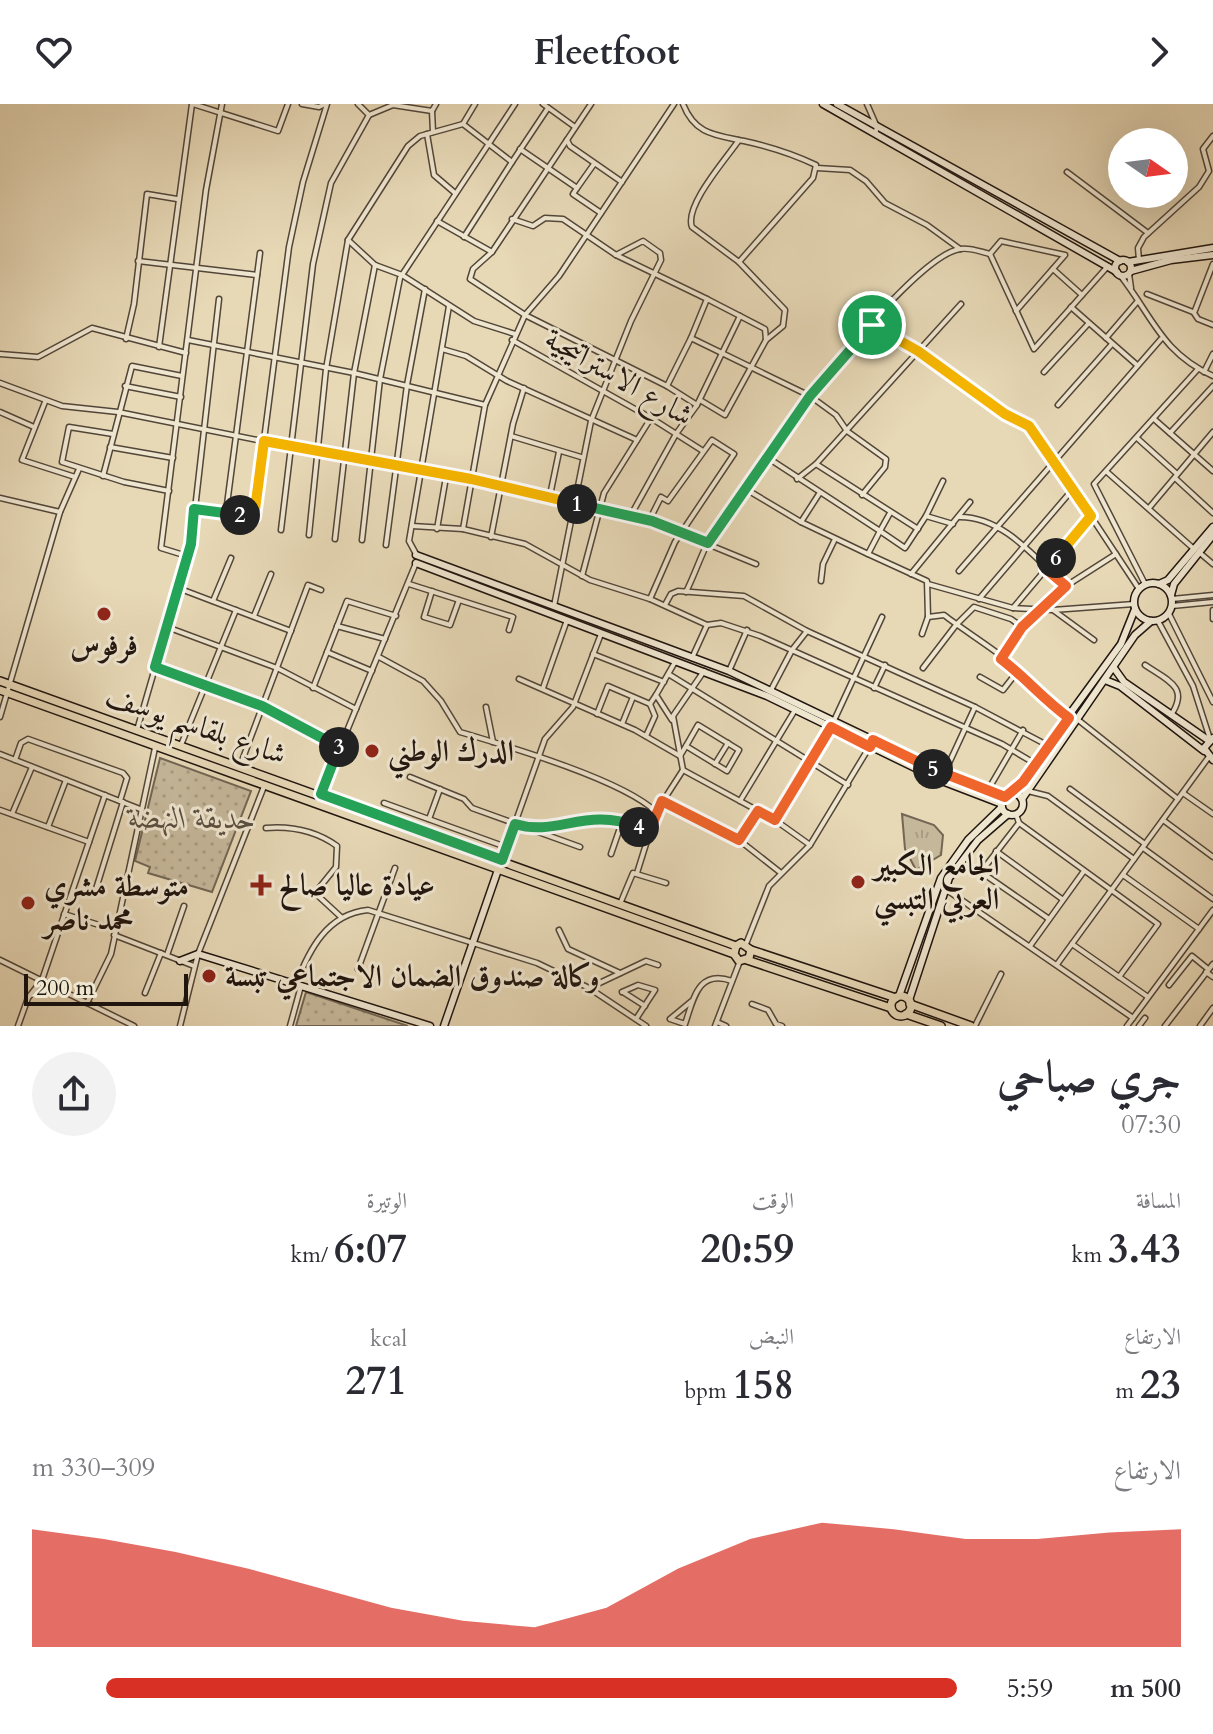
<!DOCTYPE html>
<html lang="ar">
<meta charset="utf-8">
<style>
:root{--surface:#fff;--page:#f2f2f3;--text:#2b2b33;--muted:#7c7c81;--accent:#d93025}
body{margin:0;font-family:Cardo,Amiri,serif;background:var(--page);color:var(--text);direction:rtl;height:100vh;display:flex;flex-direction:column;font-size:30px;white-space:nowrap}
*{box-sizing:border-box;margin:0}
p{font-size:26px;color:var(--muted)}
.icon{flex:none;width:44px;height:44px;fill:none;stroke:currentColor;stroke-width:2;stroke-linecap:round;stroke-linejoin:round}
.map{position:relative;height:922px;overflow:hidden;direction:ltr}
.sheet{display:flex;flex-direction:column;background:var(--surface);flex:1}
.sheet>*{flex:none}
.needle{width:52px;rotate:104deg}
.controls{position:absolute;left:1108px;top:24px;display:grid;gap:16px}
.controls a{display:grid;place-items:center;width:80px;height:80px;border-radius:50%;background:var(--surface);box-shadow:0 8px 32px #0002;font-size:40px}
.scale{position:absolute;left:24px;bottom:20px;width:164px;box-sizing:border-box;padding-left:8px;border:4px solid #20150f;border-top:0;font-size:22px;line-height:28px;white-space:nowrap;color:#20150f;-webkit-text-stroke:6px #efe6d0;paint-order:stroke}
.pin{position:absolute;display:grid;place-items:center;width:68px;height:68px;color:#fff;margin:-34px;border:4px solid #fff;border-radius:50%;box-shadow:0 2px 8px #0007}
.km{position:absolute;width:40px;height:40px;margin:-20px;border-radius:50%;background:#222;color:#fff;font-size:22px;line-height:40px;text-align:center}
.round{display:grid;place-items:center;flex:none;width:84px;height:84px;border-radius:42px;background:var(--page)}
.overview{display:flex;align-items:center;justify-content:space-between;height:136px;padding:0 32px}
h1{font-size:44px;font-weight:700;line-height:60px}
.stats{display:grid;grid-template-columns:repeat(3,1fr);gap:12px;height:136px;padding:8px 32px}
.stats div{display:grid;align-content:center}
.stats b{font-size:40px;font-weight:700}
.stats small{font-size:22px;font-weight:400}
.stats p{font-size:22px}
.chart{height:224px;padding:16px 32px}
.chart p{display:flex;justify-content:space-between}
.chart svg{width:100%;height:144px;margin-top:8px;fill:var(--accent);opacity:.7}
ul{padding:0 32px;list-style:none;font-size:26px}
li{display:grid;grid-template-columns:128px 96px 1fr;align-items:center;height:60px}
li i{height:20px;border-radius:10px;background:var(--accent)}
header{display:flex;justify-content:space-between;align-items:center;height:104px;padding:0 32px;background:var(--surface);font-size:36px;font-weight:700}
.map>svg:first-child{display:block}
.grass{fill:url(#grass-tufts);stroke:#726654;stroke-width:2}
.park{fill:url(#park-dots);stroke:#726654;stroke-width:2}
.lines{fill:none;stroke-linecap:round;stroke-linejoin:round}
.street-casing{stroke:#524639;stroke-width:7}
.secondary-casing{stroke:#20150f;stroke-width:9}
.primary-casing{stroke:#20150f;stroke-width:10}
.street{stroke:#efe6d0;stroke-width:4}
.secondary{stroke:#efe6d0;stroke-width:6}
.primary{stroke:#e7d8b6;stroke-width:7}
.split-1-casing{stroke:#fff;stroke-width:16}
.split-2-casing{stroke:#fff;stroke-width:16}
.split-3-casing{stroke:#fff;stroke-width:16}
.split-4-casing{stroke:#fff;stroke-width:16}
.split-5-casing{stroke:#fff;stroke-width:16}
.split-6-casing{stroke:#fff;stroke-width:16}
.split-7-casing{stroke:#fff;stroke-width:16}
.split-1{stroke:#22a559;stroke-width:10}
.split-2{stroke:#f5b400;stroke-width:10}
.split-3{stroke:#22a559;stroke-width:10}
.split-4{stroke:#22a559;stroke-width:10}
.split-5{stroke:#f0652b;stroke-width:10}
.split-6{stroke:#f0652b;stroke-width:10}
.split-7{stroke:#f5b400;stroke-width:10}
.poi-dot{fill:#8f2418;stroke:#efe6d0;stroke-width:3}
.labels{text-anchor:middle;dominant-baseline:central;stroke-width:6;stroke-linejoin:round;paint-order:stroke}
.street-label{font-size:30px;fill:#20150f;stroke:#efe6d0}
.poi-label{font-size:30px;font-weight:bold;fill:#20150f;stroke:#efe6d0;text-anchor:start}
.park-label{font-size:30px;font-style:italic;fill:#5a4e40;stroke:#efe6d0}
</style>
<header><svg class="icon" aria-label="forward" viewBox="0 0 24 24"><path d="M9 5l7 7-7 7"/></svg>Fleetfoot<svg class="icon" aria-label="heart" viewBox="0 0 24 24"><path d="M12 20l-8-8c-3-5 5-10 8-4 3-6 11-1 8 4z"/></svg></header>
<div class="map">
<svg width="1213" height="922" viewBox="0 0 1213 922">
<defs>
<pattern id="grass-tufts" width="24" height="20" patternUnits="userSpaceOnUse" patternTransform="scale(2)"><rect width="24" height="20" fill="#c5b79a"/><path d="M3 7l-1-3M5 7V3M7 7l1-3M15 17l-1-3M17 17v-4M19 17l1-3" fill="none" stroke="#a99c84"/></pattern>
<pattern id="park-dots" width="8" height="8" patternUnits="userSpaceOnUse" patternTransform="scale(2)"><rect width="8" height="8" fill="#c5b79a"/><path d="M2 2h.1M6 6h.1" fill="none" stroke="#a99c84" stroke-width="1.8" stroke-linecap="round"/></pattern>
</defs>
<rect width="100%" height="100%" fill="#e7d8b6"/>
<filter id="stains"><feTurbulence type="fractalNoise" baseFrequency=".0025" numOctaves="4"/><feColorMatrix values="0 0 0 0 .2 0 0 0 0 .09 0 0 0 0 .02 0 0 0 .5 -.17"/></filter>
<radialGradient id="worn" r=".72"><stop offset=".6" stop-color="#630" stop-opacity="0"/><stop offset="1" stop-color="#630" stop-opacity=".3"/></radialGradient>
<path class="grass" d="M902,710L934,721L943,731L941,751L916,766L905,745Z"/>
<g class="park">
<path d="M160,654L251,687L212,788L148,769L150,763L135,757Z"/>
<path d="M306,888L408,922H296Z"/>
</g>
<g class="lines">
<g class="street-casing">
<g id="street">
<path d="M193,0L278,27L288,0"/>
<path d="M302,0L319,3L325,0"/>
<path d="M543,0L575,23"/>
<path d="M591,0L492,148L473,165L470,175L525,211L667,282L697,301"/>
<path d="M683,0C695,31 716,31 744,37C767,42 795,51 816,61L813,74L739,158L692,123C684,102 726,55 739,36"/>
<path d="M867,0L877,23L875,30"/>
<path d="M432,7L433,28"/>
<path d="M369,11L393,1L432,7L436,0"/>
<path d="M463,20L512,58L464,133"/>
<path d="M427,30L434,71L455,89"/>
<path d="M567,36L570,42L622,78"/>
<path d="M520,45L577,84L594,60"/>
<path d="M512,58L548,4"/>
<path d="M817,64L850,66L866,77L885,99L927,121L960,145"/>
<path d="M1067,68L1148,129"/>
<path d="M577,84L573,90L601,109"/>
<path d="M512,115L533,122L545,114L563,115L616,151L707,195L691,234L810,292L836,311L847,327L886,355L885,363L862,391"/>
<path d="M437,117L492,148"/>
<path d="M348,136L375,161L402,171L474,217L515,230"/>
<path d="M990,150L1034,245L1108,162"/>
<path d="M990,150L1001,137L1065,151L1016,207"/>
<path d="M1139,156L1138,144L1144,133L1199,83L1209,67L1203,45L1213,32"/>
<path d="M138,157L257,171"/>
<path d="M739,158L785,206L783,222L766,236"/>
<path d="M1213,160L1194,209L1198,215L1213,221"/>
<path d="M1053,165L1082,191"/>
<path d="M1129,170L1131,184"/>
<path d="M1120,171C1153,213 1161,248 1213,272"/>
<path d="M1147,190L1193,208"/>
<path d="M707,195L740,212"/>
<path d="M1071,203L1137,261"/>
<path d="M872,221L918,247L1005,310L1034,326L1139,485"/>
<path d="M1106,234L1137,198"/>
<path d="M126,235L134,200L147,90L177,95"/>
<path d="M188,236L354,269L485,301L463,425"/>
<path d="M512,236L651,314L703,347"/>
<path d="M159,243L192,0"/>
<path d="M442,245L466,252L507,277L637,336"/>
<path d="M0,250L38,253L92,224L186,249"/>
<path d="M1044,268L1088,220"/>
<path d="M1204,268L1213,250"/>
<path d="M0,279L62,302L118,308L421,369L471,375L549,396L649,416L756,460"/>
<path d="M125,282L181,293"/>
<path d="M667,282L691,234"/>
<path d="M45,298L22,356L75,373"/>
<path d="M485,301L525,211L559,172L674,0"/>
<path d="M1058,301L1112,240"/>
<path d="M0,308L34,323"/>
<path d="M1154,315L1213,367"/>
<path d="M1170,329L1213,282"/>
<path d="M113,330L69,323L62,358L124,378L169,387"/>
<path d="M511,332L581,353"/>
<path d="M1137,334L1177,370"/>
<path d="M110,343L173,354"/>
<path d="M1107,368L1194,445"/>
<path d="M103,372L132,262L182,272"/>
<path d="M1175,374L1213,409"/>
<path d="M797,375L816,360"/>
<path d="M943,377L926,412L953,420"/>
<path d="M744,384L801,418L868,450L880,427L765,352"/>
<path d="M0,394L60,408"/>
<path d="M549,396L559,348"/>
<path d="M1149,404L1213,328"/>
<path d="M194,405L254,413L289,143L303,78L327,0"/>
<path d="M226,408L260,149"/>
<path d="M890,409L880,427L905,444L926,412"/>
<path d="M631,411L676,330L697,301L740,212L765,225L766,236L725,311L700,296"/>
<path d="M960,413C1004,413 1036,455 1066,482"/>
<path d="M650,415L661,393L668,397L712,336L734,350L675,438L650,495"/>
<path d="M801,418L819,390"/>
<path d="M412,422L463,425L525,440L590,476L650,495L707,521L721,519L760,532L1002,640L1034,659"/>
<path d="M437,425L446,373"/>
<path d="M918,425L816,360L961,200"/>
<path d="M281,426L313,160L331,79L369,11L358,0"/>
<path d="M309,431L326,265L348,136L408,42L420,32L463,20L475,0"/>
<path d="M491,433L513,320L524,284"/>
<path d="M335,435L354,269L375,161"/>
<path d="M362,436L380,275L400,174L515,0"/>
<path d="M386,441L407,281L425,185"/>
<path d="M1200,449L1213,460"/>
<path d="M416,450L409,437L449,202"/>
<path d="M868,450L927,477L928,513L922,530"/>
<path d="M187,452L161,444L206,86L222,0"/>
<path d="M959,467L1161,235"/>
<path d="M911,470L970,398"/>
<path d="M582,472L604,389L651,314"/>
<path d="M821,477L823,460L835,435"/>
<path d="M409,480L513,513L509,526"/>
<path d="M928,480L1013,504L1053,506"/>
<path d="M1145,480L1094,380L1198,265"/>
<path d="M178,484L291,527"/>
<path d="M432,487L424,513L450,521L459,496"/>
<path d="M686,488C694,472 700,454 708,438C737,383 906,153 960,145C970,143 981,148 990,150"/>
<path d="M979,495L1073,385"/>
<path d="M1172,495L1213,491"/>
<path d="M213,497L231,454"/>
<path d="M665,501L671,490L678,487L744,492L807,527L792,546L771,586"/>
<path d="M554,502L591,317L631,217L661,156L660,149L643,137L616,151"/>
<path d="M1172,502L1213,498"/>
<path d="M1013,504L1091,412"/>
<path d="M1213,506V515"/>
<path d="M1169,510L1213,598"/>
<path d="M254,512L271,470"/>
<path d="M928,513L944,511C967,529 1014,557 1031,578C1044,595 1049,600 1067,613"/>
<path d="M1158,517L1193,582L1210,635"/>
<path d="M337,522L385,535"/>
<path d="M167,523L277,564L356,605"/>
<path d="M1022,523L1066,482L1116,450"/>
<path d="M807,527L975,603L1047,641"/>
<path d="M1094,536L1053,506L1134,500"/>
<path d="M327,548L372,567"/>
<path d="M593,550L664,578"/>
<path d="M379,553L423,577L441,597L460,628C507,642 623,676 656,708"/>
<path d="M692,554L707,521"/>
<path d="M1145,561C1167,576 1190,583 1171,611"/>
<path d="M155,563L262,602L341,644"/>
<path d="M923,564L956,521L974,503L1011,515L1022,523L1001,555"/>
<path d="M729,567L747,526"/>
<path d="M670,571L848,681"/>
<path d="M980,573L1003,586L1017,568"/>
<path d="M519,575L635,626L680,652L686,642"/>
<path d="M313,584L347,497L396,512"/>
<path d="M543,584L567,516"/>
<path d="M874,584L885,561"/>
<path d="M486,603L493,638"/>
<path d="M597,610L608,582L650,600L656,591"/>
<path d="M0,613L60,408L79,365"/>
<path d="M1077,615L1178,695"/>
<path d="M672,616L656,591L675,558"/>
<path d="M622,620L633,593"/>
<path d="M698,621L739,646L727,667L686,642Z"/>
<path d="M137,626L191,440L219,195"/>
<path d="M646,632L655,612L650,600"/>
<path d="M181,641L236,506"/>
<path d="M0,650L140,705"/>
<path d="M15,656L21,639L28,635L123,669L127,674L120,697"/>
<path d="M715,660L728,639"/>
<path d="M240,662L308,481L321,486"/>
<path d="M683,666L775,716L810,741"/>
<path d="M944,670L975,603"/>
<path d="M410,673L464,695L472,704L580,743"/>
<path d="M1070,685L1145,740"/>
<path d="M988,686L1023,626"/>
<path d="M1028,687L1048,692L1134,755"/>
<path d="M1183,689L1213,710"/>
<path d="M321,690L416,459"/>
<path d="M662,697L739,736L781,769"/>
<path d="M740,697L795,606"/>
<path d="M384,699L506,743"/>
<path d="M0,706L89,738"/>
<path d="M12,710L32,663"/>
<path d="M429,715L440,685"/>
<path d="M775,716L831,623L882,513"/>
<path d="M1163,716L1213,753"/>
<path d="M1019,719L1158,820L1119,873"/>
<path d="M48,723L66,676"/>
<path d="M266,724C291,722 316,727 337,742L336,763L315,789L341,813"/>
<path d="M535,725C582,717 603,709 649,728"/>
<path d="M740,735L758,707"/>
<path d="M1143,744L1213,795"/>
<path d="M996,747L1062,795"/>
<path d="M611,750L622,718"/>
<path d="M502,756L545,635L573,603L601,530"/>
<path d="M964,765L981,768L1049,815"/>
<path d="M981,768L1019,719L1016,710"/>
<path d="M637,769L656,708L683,666L673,612L704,567"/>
<path d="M1123,771L1199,825"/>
<path d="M944,784L1133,914"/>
<path d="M95,788L123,698"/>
<path d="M620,800L633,769L666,779"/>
<path d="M64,810L115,826"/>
<path d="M559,826L568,845L620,869"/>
<path d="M114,831L194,862"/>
<path d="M746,840L769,782L810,741L870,642"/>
<path d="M1072,840L1148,893"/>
<path d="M1030,842L1084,767"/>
<path d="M167,851L184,802"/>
<path d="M0,856L134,922"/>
<path d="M1058,859L1208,654"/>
<path d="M358,865L395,764"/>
<path d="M1206,868L1213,873"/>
<path d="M296,880C309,846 327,810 368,806L537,859L589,884L646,922"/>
<path d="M1169,881L1192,852L1208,865"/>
<path d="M589,884L646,857L658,861"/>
<path d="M622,888L638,881L655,886L636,915"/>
<path d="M623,888L645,902"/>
<path d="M145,889L161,849"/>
<path d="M693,896L670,915L685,920C694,894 698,865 732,877"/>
<path d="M87,899L111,850L155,644"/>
<path d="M752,900L768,906L776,920L782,922"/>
<path d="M717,918L726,922"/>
<path d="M18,922L28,894L42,876L105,691"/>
<path d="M180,922L198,850L265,680"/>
<path d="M290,922L301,882"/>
<path d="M715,922L740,857"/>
<path d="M975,922L1001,870"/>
<path d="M1127,922L1213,806"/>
<path d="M1139,922L1145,914"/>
<path d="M1165,922L1213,860"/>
<path d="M1200,922L1213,904"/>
</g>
</g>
<g class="secondary-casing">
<g id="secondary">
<path d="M823,0L1117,168"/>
<path d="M837,0L1120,157"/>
<circle cx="1123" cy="164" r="8"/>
<path d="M1128,158L1213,144"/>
<path d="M1131,167L1171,156L1213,151"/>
<path d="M416,451L729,567L944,670L1005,693"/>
<path d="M416,459L767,592L942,677L1002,700"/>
<circle cx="1153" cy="498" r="19"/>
<path d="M1159,480L1168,476L1213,423"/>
<path d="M1171,491L1174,480L1213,431"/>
<path d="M1114,564L1124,578L1208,636"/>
<path d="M1105,576L1120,582L1204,647"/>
<path d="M1213,634L1204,644L1213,656"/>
<path d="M1012,689L1121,540L1135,505"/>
<circle cx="1012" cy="700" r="11"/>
<path d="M1022,695L1135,531L1151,517"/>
<path d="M180,857L198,850L430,922"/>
<path d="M899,892L941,774L968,736L1002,703"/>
<path d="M909,896L949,774L978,736L1008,710"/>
<path d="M444,922L499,763"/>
</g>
</g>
<g class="primary-casing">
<g id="primary">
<path d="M0,577L736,842"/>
<path d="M0,586L734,850L739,857L749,854L751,846L741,839L736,842L734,850"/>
<path d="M751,846L896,894"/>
<path d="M747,856L891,904"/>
<circle cx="901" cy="902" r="10"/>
<path d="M910,900L971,922"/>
<path d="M906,910L941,922"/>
</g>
</g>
<use href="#street" class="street"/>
<use href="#secondary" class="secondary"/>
<use href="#primary" class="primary"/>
</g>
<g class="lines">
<g class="split-1-casing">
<path id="split-1" d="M577,400L652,417L708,439L810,292L872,221"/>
</g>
<g class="split-2-casing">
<path id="split-2" d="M240,411L254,413L264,337L471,375L577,400"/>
</g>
<g class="split-3-casing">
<path id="split-3" d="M240,411L194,405L191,440L155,563L262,602L339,643"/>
</g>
<g class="split-4-casing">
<path id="split-4" d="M339,643L321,690L502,756L515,720C557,733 586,702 639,723"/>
</g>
<g class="split-5-casing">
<path id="split-5" d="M639,723L649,728L662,697L739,736L758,707L775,716L831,623L870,643L873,636L933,665"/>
</g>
<g class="split-6-casing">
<path id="split-6" d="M933,665L1005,693L1023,678L1069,614C1043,595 1026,574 1001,555L1022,523L1066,482L1046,465L1056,454"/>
</g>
<g class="split-7-casing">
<path id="split-7" d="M872,221L918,247L1005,310L1029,322L1091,412L1056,454"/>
</g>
<use href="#split-1" class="split-1"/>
<use href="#split-2" class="split-2"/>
<use href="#split-3" class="split-3"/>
<use href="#split-4" class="split-4"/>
<use href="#split-5" class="split-5"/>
<use href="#split-6" class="split-6"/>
<use href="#split-7" class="split-7"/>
</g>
<g class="poi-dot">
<circle cx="104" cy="510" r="8"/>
<circle cx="372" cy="647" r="8"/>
<circle cx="858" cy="778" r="8"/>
<path d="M257 769h8v8h8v8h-8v8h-8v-8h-8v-8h8z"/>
<circle cx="28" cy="799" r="8"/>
<circle cx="209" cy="872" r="8"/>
</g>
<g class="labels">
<g class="street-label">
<text transform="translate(619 273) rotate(30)">شارع الاستراتيجية</text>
<text transform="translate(196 621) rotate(19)">شارع بلقاسم يوسف</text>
</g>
<g class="poi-label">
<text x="104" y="541" text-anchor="middle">فرفوس</text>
<text x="388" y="647">الدرك الوطني</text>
<text x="874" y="761">الجامع الكبير<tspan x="874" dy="34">العربي التبسي</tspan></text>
<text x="279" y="781">عيادة عاليا صالح</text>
<text x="44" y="782">متوسطة مشري<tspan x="44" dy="34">محمد ناصر</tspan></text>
<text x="225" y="872">وكالة صندوق الضمان الاجتماعي تبسة</text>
</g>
<g class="park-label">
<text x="192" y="714">حديقة النهضة</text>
</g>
</g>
<rect width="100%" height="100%" filter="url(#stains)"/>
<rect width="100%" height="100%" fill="url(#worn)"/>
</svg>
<div class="controls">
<a><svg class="needle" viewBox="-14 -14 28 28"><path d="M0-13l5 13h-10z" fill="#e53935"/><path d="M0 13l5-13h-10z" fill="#7c7c81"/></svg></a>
</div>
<div class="scale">200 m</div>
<div class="pin" style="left:872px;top:221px;background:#1e9e55"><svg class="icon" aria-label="arrive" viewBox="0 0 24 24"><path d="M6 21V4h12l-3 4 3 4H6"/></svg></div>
<b class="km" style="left:577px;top:400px">1</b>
<b class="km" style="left:240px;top:411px">2</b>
<b class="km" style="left:339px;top:643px">3</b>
<b class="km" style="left:639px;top:723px">4</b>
<b class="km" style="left:933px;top:665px">5</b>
<b class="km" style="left:1056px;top:454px">6</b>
</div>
<section class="sheet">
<div class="overview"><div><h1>جري صباحي</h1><p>07:30</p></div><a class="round"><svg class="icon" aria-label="share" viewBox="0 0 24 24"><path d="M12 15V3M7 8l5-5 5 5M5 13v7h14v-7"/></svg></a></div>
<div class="stats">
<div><p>المسافة</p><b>3.43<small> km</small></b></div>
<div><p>الوقت</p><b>20:59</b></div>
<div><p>الوتيرة</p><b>6:07<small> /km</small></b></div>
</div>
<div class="stats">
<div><p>الارتفاع</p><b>23<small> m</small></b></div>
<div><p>النبض</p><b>158<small> bpm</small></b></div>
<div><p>kcal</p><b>271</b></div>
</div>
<div class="chart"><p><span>الارتفاع</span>309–330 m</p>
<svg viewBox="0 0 160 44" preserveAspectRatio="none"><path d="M0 44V8L10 11L20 15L30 20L40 26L50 32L60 36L70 38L80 32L90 20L100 11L110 6L120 8L130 11L140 11L150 9L160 8V44z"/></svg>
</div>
<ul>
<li><b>500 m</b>5:59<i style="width:92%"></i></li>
</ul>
</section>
